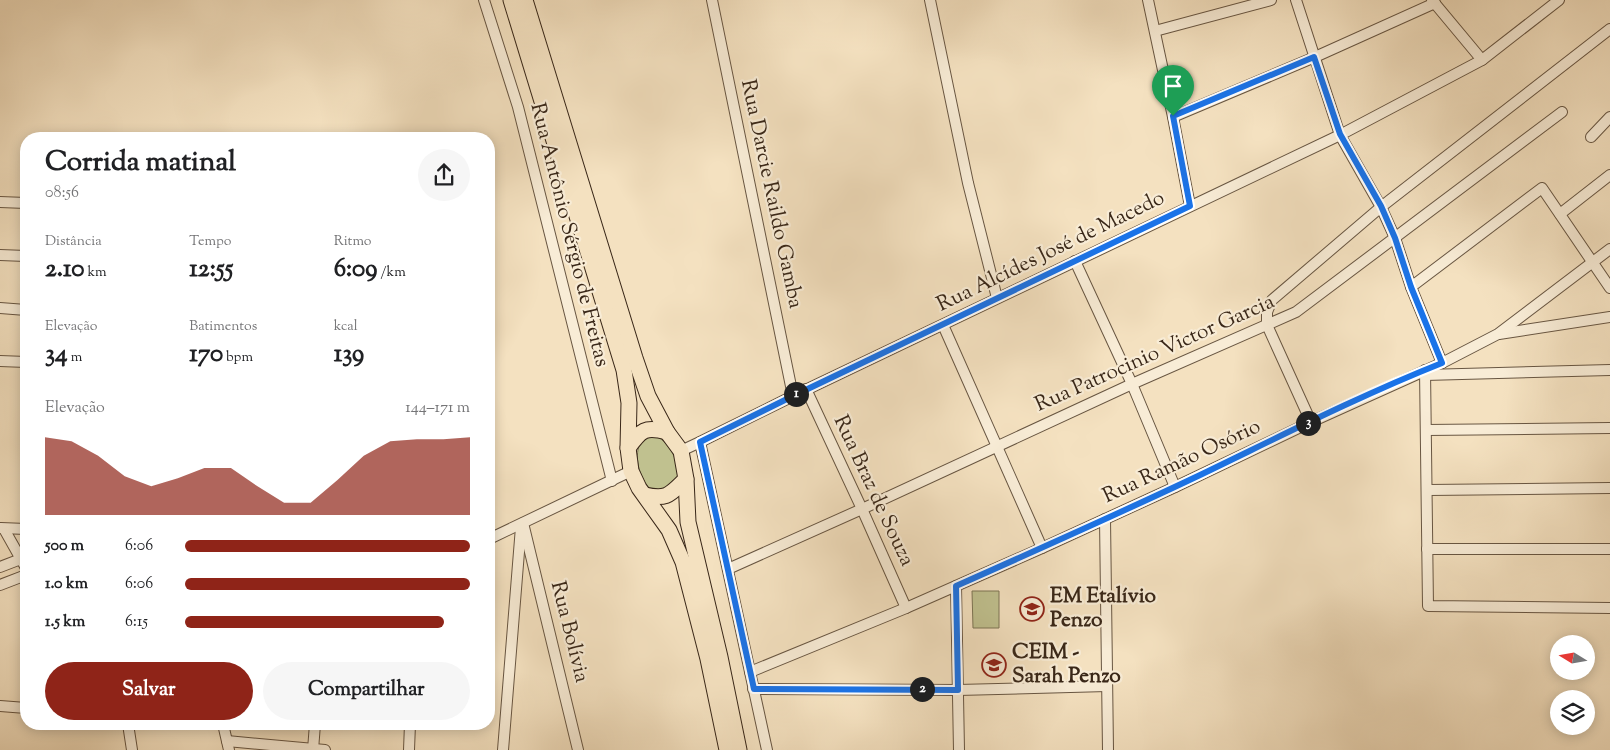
<!DOCTYPE html>
<html lang="pt">
<meta charset="utf-8">
<style>
:root{--surface:#fff;--page:#f6f6f6;--text:#202124;--muted:#757577;--accent:#8f2418}
body{margin:0;font-family:"Sorts Mill Goudy",serif;background:var(--page);color:var(--text);height:100vh;display:flex;flex-direction:column;font-size:19px;white-space:nowrap}
*{box-sizing:border-box;margin:0}
p{font-size:16px;color:var(--muted)}
.icon{flex:none;width:28px;height:28px;fill:none;stroke:currentColor;stroke-width:2;stroke-linecap:round;stroke-linejoin:round}
.map{position:relative;flex:1;overflow:hidden}
.drawer{position:absolute;left:20px;top:132px;width:475px;height:598px;display:flex;flex-direction:column;background:var(--surface);border-radius:20px;box-shadow:0 2px 12px #0003}
.drawer>*{flex:none}
.needle{width:32px;rotate:281deg}
.buttons{position:absolute;left:1550px;top:635px;display:grid;gap:10px}
.buttons a{display:grid;place-items:center;width:45px;height:45px;border-radius:50%;background:var(--surface);box-shadow:0 2px 12px #0003;font-size:25px}
.pin{position:absolute;display:grid;place-items:center;width:42px;height:42px;color:#fff;margin:-51px -21px;border-radius:50% 50% 50% 0;rotate:-45deg;box-shadow:0 0 5px #0007}
.pin .icon{rotate:45deg}
.km{position:absolute;width:25px;height:25px;margin:-12px;border-radius:50%;background:#222;color:#fff;font-size:14px;line-height:25px;text-align:center}
.round{display:grid;place-items:center;flex:none;width:52px;height:52px;border-radius:26px;background:var(--page)}
.headline{display:flex;align-items:center;justify-content:space-between;height:85px;padding:0 25px}
h1{font-size:28px;font-weight:700;line-height:38px}
.metrics{display:grid;grid-template-columns:repeat(3,1fr);gap:8px;height:85px;padding:5px 25px}
.metrics div{display:grid;align-content:center}
.metrics b{font-size:25px;font-weight:700}
.metrics small{font-size:14px;font-weight:400}
.metrics p{font-size:14px}
.chart{height:140px;padding:10px 25px}
.chart p{display:flex;justify-content:space-between}
.chart svg{width:100%;height:90px;margin-top:5px;fill:var(--accent);opacity:.7}
.primary-button{display:flex;gap:10px;margin-top:auto;padding:10px 25px}
.primary-button a{flex:1;height:58px;border-radius:30px;background:var(--accent);color:#fff;font-size:20px;font-weight:700;line-height:58px;text-align:center}
.primary-button a+a{background:var(--page);color:var(--text)}
ul{padding:0 25px;list-style:none;font-size:16px}
li{display:grid;grid-template-columns:80px 60px 1fr;align-items:center;height:38px}
li i{height:12px;border-radius:6px;background:var(--accent)}
.map>svg:first-child{display:block}
.green{fill:#c0c18f;stroke:#7c7454}
.lines{fill:none;stroke-linecap:round;stroke-linejoin:round}
.minor-casing{stroke:#685642;stroke-width:12}
.highway-casing{stroke:#392718;stroke-width:17}
.minor{stroke:#f8ecd6;stroke-width:10}
.highway{stroke:#f4e1c0;stroke-width:15}
.route-casing{stroke:#fff;stroke-width:10}
.route{stroke:#1a73e8;stroke-width:6}
.labels{text-anchor:middle;dominant-baseline:central;stroke-width:4.5;stroke-linejoin:round;paint-order:stroke}
.street-label{font-size:21px;fill:#392718;stroke:#f8ecd6}
.poi-label{font-size:21px;font-weight:bold;fill:#392718;stroke:#f8ecd6;text-anchor:start}
</style>
<div class="map">
<svg width="1610" height="750" viewBox="0 0 1610 750">
<rect width="100%" height="100%" fill="#f4e1c0"/>
<filter id="stains"><feTurbulence type="fractalNoise" baseFrequency=".004" numOctaves="4"/><feColorMatrix values="0 0 0 0 .2 0 0 0 0 .09 0 0 0 0 .02 0 0 0 .5 -.17"/></filter>
<radialGradient id="worn" r=".72"><stop offset=".6" stop-color="#630" stop-opacity="0"/><stop offset="1" stop-color="#630" stop-opacity=".3"/></radialGradient>
<g class="green">
<path d="M657,436C669,444 683,465 677,481C675,485 673,488 671,492L649,488C638,475 632,451 644,437Z"/>
<path d="M972,591H999V628H973Z"/>
</g>
<g class="lines">
<g class="minor-casing">
<g id="minor">
<path d="M484,0L518,107L612,481"/>
<path d="M712,0L793,396"/>
<path d="M930,0L968,183L997,298"/>
<path d="M1148,0L1173,117L1190,206"/>
<path d="M1296,0L1340,135L1381,207L1395,238L1411,287L1442,363"/>
<path d="M1432,0L1482,60"/>
<path d="M1155,31L1271,0"/>
<path d="M1173,117L1315,57L1435,3"/>
<path d="M1591,137L1610,117"/>
<path d="M0,202L26,203"/>
<path d="M1560,214L1610,175"/>
<path d="M0,255L26,256"/>
<path d="M1075,261L1132,384L1175,487"/>
<path d="M1411,287L1542,188L1610,288"/>
<path d="M0,308L26,310"/>
<path d="M943,325L1042,548"/>
<path d="M1499,334L1610,317"/>
<path d="M0,361L26,362"/>
<path d="M1425,370L1428,606L1610,608"/>
<path d="M1425,375L1610,370"/>
<path d="M806,389L862,509L906,608"/>
<path d="M1311,422L1267,325V312L1272,300L1381,207L1610,29"/>
<path d="M1426,430L1610,428"/>
<path d="M700,442L767,750"/>
<path d="M681,451L700,442L793,396L1340,135L1482,60L1559,0"/>
<path d="M1428,490L1610,488"/>
<path d="M1105,519L1108,750"/>
<path d="M523,523L578,750"/>
<path d="M1,528L26,529"/>
<path d="M4,529L26,568"/>
<path d="M489,539L631,471"/>
<path d="M1427,549H1610"/>
<path d="M0,567L26,557"/>
<path d="M728,569L862,509L1132,384L1296,312L1562,112"/>
<path d="M0,585L26,575"/>
<path d="M956,586L959,750"/>
<path d="M750,672L906,608L1042,548L1175,487L1311,422L1442,363L1498,334L1610,249"/>
<path d="M753,689L958,690L1107,686"/>
<path d="M0,706L26,708"/>
<path d="M128,724L132,750"/>
<path d="M223,724L229,750"/>
<path d="M227,741L325,750"/>
<path d="M313,750L315,724"/>
<path d="M409,750L410,724"/>
<path d="M503,750L521,527"/>
</g>
</g>
<g class="highway-casing">
<g id="highway">
<path d="M511,0L624,370L629,403L628,448L631,471L639,488L669,530L683,562L708,659L727,750"/>
<path d="M525,0L635,358L648,396L667,432L681,451L686,479L688,522L720,657L739,750"/>
<path d="M628,448C641,430 645,426 667,432"/>
<path d="M645,495C668,500 670,494 686,479"/>
</g>
</g>
<use href="#minor" class="minor"/>
<use href="#highway" class="highway"/>
</g>
<g class="lines">
<g class="route-casing">
<path id="route" d="M1314,57L1340,134L1381,206L1395,238L1411,287L1442,363C1359,396 1279,437 1198,476C1118,514 1037,550 956,586L958,690L754,689L700,442L793,396L1190,206L1173,116Z"/>
</g>
<use href="#route" class="route"/>
</g>
<defs>
<g id="school-ring" transform="scale(1.25)"><circle r="9.5" fill="#f8ecd6" stroke="#8f2418" stroke-width="1.5"/><path d="M0-5L7-2L0 1L-7-2ZM-4 1L0 2.5L4 1V4Q0 6-4 4Z" fill="#8f2418"/></g>
</defs>
<g fill-rule="evenodd">
<use href="#school-ring" x="1032" y="609"/>
<use href="#school-ring" x="994" y="665"/>
</g>
<g class="labels">
<g class="street-label">
<text transform="translate(771 194) rotate(78)">Rua Darcie Raildo Gamba</text>
<text transform="translate(569 235) rotate(76)">Rua Antônio Sérgio de Freitas</text>
<text transform="translate(1051 252) rotate(-26)">Rua Alcídes José de Macedo</text>
<text transform="translate(1155 354) rotate(-24)">Rua Patrocinio Victor Garcia</text>
<text transform="translate(1182 462) rotate(-25)">Rua Ramão Osório</text>
<text transform="translate(873 491) rotate(65)">Rua Braz de Souza</text>
<text transform="translate(569 632) rotate(76)">Rua Bolívia</text>
</g>
<g class="poi-label">
<text x="1050" y="597">EM Etalívio<tspan x="1050" dy="24">Penzo</tspan></text>
<text x="1012" y="653">CEIM -<tspan x="1012" dy="24">Sarah Penzo</tspan></text>
</g>
</g>
<rect width="100%" height="100%" filter="url(#stains)"/>
<rect width="100%" height="100%" fill="url(#worn)"/>
</svg>
<div class="buttons">
<a><svg class="needle" viewBox="-14 -14 28 28"><path d="M0-13l5 13h-10z" fill="#e53935"/><path d="M0 13l5-13h-10z" fill="#757577"/></svg></a>
<a><svg class="icon" aria-label="layers" viewBox="0 0 24 24"><path d="M12 4l9 5-9 5-9-5zM3 14l9 5 9-5"/></svg></a>
</div>
<div class="pin" style="left:1173px;top:116px;background:#1e9e55"><svg class="icon" aria-label="arrive" viewBox="0 0 24 24"><path d="M6 21V4h12l-3 4 3 4H6"/></svg></div>
<b class="km" style="left:796px;top:394px">1</b>
<b class="km" style="left:922px;top:689px">2</b>
<b class="km" style="left:1308px;top:423px">3</b>
<section class="drawer">
<div class="headline"><div><h1>Corrida matinal</h1><p>08:56</p></div><a class="round"><svg class="icon" aria-label="share" viewBox="0 0 24 24"><path d="M12 15V3M7 8l5-5 5 5M5 13v7h14v-7"/></svg></a></div>
<div class="metrics">
<div><p>Distância</p><b>2.10<small> km</small></b></div>
<div><p>Tempo</p><b>12:55</b></div>
<div><p>Ritmo</p><b>6:09<small> /km</small></b></div>
</div>
<div class="metrics">
<div><p>Elevação</p><b>34<small> m</small></b></div>
<div><p>Batimentos</p><b>170<small> bpm</small></b></div>
<div><p>kcal</p><b>139</b></div>
</div>
<div class="chart"><p><span>Elevação</span>144–171 m</p>
<svg viewBox="0 0 160 44" preserveAspectRatio="none"><path d="M0 44V6L10 8L20 15L30 25L40 30L50 26L60 21L70 21L80 30L90 38L100 38L110 27L120 15L130 8L140 7L150 7L160 6V44z"/></svg>
</div>
<ul>
<li><b>500 m</b>6:06<i style="width:100%"></i></li>
<li><b>1.0 km</b>6:06<i style="width:100%"></i></li>
<li><b>1.5 km</b>6:15<i style="width:91%"></i></li>
</ul>
<div class="primary-button"><a>Salvar</a><a>Compartilhar</a></div>
</section>
</div>
